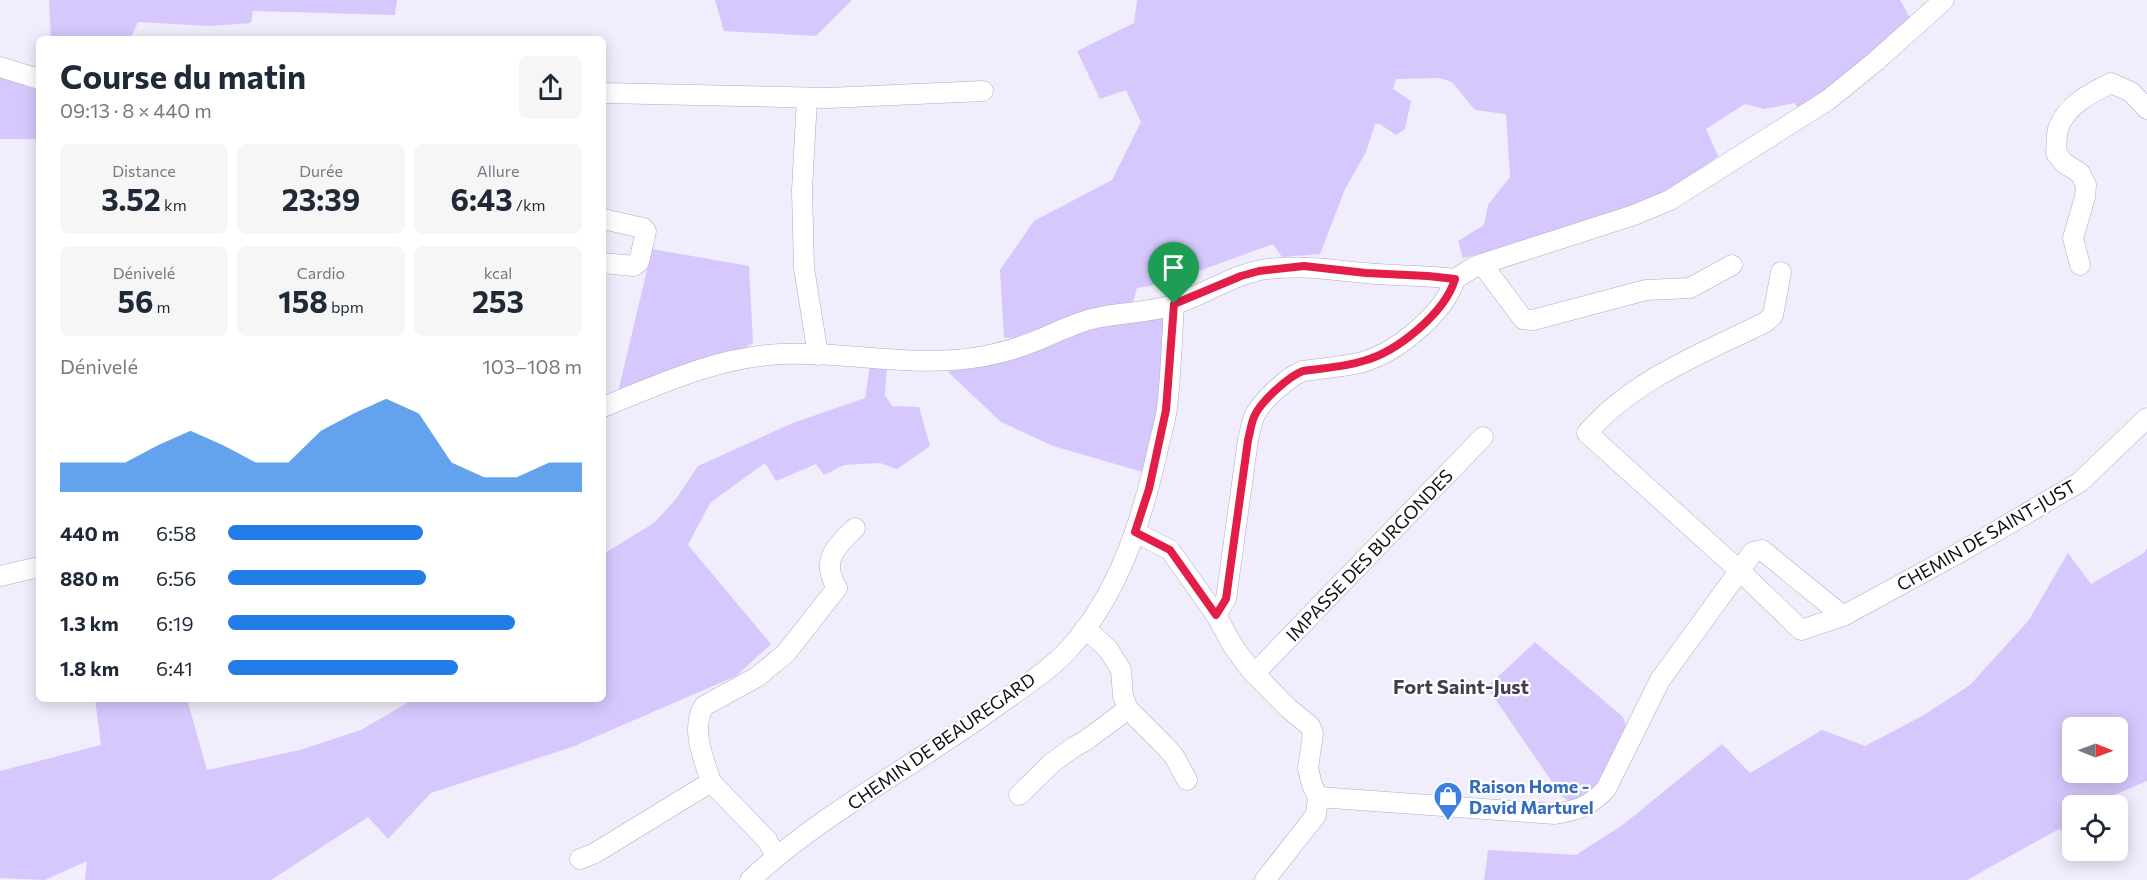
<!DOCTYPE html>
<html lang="fr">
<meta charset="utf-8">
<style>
:root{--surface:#fff;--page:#f6f6f7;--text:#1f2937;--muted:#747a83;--accent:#227de7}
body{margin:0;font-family:Commissioner,sans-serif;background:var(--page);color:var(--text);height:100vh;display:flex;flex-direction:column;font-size:22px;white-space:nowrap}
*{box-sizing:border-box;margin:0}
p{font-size:20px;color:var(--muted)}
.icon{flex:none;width:33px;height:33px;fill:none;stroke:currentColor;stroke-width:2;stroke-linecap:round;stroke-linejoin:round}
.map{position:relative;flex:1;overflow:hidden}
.panel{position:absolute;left:36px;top:36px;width:570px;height:666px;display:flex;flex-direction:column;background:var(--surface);border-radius:9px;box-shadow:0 3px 15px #0003}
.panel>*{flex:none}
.needle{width:39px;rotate:91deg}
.buttons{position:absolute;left:2062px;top:717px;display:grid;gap:12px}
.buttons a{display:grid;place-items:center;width:66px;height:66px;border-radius:9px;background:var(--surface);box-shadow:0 3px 15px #0003;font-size:30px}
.pin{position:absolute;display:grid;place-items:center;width:51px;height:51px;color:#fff;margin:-62px -26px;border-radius:50% 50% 50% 0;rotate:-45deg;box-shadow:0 0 6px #0007}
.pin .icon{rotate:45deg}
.round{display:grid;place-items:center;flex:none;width:63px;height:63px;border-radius:9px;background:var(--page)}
.headline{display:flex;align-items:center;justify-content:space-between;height:102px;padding:0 24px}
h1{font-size:33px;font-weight:700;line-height:45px}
.stats{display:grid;grid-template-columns:repeat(3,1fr);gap:9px;height:102px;padding:6px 24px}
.stats div{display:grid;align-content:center;border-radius:9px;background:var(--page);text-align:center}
.stats b{font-size:30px;font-weight:700}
.stats small{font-size:16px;font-weight:400}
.stats p{font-size:16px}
.chart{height:168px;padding:12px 24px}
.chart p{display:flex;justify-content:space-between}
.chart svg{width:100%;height:108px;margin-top:6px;fill:var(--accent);opacity:.7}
ul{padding:0 24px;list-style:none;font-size:20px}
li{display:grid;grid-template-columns:96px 72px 1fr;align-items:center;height:45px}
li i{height:15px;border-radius:8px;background:var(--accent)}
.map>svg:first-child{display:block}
.green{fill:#d6c8fd;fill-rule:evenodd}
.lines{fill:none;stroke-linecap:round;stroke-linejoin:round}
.street-casing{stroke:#b0abc2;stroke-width:21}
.street{stroke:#fff;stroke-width:20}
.route-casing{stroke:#fff;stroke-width:12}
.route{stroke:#e11d48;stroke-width:8}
.labels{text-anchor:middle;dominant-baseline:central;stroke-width:4.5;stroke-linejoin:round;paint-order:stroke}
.street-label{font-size:18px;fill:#100e16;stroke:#fff}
.shop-label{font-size:18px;font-weight:bold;fill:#366cbe;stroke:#fff;text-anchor:start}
.neighbourhood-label{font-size:20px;font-weight:bold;fill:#423d51;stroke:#fff}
</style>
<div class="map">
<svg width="2147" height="880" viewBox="0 0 2147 880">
<rect width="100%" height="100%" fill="#f0edfc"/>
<g class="green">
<path d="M49,0H397L395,15L253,11L251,23L209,26L138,22L130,39H51Z"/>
<path d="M715,0H852L816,36L724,31Z"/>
<path d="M1137,0H1900L1911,19L1871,55L1799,110L1795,103L1764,109L1745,104L1706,129L1718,156L1680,186L1655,198L1496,251L1463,258L1458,241L1484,225L1488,205L1510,177L1506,114L1475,110L1452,82L1439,78L1396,79L1393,89L1411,101L1405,129L1396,135L1380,124H1375L1366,152L1345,189L1320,254L1282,257L1273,244L1166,283L1137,288L1133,302L1098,307L1015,337L1004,338L1000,270L1034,221L1112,180L1141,122L1126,90L1100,99L1077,51L1134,23Z"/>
<path d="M0,76L39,91V139H0Z"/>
<path d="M652,249L749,266L753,343L737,352L728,351L618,392Z"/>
<path d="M1166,318L1163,389L1143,472L1053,446L1001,422L948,372L1106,322Z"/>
<path d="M870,365L887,367L885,395L892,406L919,407L930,446L897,469L880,463L844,465L824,475L816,464L776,481L765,463L710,503L688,545L771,644L736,676L572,747L431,793L388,839L368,817L271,880H85L87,861L45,880L0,878V771L101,745L95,699H187L207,770L300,750L361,730L414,699H603V554L654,523L676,499L698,466L793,423L865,398Z"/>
<path d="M2147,548V781L2109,797L2106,805L2073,806V838L2059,829L1967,880H1484L1488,850L1576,855L1624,824L1722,744L1750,773L1822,730L1865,746L1924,715L1970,685L2029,620L2068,553L2091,584L2144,553ZM2073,728H2118V772H2073Z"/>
<path d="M1535,642L1623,717L1627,729L1594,792L1573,805L1561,795L1487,687Z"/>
</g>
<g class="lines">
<g class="street-casing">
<g id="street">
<path d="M0,67L39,79"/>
<path d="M603,93L828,98L983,91"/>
<path d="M807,98L802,190L804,268L818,355"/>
<path d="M603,219L643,228L646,231L639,262L634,266L603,263"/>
<path d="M1482,264L1523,319L1533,320L1646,290L1690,288L1732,265"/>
<path d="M2080,265L2073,238L2085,197L2086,185L2080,173L2064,163L2056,153C2057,145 2056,136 2058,129C2066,105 2091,93 2111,83L2131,92L2147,109"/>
<path d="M1781,272L1773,315L1766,322C1703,353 1634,379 1587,433L1741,572L1801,630L1843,616L1966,549L2080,482L2147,418"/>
<path d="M603,407C660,384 718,357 781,354C848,351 917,369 985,356C1000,353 1018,348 1033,342C1054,334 1073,323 1096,318C1122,312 1151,313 1176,304C1205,294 1231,276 1261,270C1296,264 1330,270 1365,273C1395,276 1425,275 1455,279L1476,266L1634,215L1670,200L1828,100L1876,61L1944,0"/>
<path d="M1135,532L1170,550L1216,615L1233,646L1250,669L1288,708L1310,726L1313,734L1308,768L1312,785L1318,797L1316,815L1265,880"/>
<path d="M0,576L39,567"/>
<path d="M1216,615L1226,599L1248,440C1250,433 1251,424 1254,417C1260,402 1289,376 1303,371C1323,368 1344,367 1363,362C1397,352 1445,313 1455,279"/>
<path d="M1085,628L1108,649L1121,670L1123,696L1128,709L1164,745L1174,756L1187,780"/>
<path d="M1254,674L1483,437"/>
<path d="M711,782C704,759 690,729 704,706L757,677L786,653L837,588C820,560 836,547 855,528"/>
<path d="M1019,795L1053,762L1074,747L1085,741L1128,709"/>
<path d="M1318,797L1555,814C1578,810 1589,807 1606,789L1660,680L1753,552L1762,550L1843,616"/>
<path d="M580,859L595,853L711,782L767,840L776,856"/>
<path d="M750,880C824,812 914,766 994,708C1018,690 1049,671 1069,649C1118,595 1141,523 1157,453C1160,438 1165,423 1167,408C1171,374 1172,339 1174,305"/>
</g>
</g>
<use href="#street" class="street"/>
</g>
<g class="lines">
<g class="route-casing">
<path id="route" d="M1304,266L1366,273L1428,276L1455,279C1445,313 1397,352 1363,361C1344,367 1323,368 1303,371C1289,376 1260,402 1254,417C1251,424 1250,433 1248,440L1226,599L1216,615L1170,550L1135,532L1149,489L1166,410L1174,304L1241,276L1259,271Z"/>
</g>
<use href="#route" class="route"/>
</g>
<defs>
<g id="shop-pin" transform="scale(1.5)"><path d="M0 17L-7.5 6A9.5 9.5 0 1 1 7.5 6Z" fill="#3f7fe0" stroke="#fff"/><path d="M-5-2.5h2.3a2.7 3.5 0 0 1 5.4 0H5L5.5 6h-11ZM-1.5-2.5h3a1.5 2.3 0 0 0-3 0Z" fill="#fff"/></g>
</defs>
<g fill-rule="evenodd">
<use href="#shop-pin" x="1448" y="796"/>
</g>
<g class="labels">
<g class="street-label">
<text transform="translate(1986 535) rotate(-30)">CHEMIN DE SAINT-JUST</text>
<text transform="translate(1369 555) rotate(-46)">IMPASSE DES BURGONDES</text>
<text transform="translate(941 741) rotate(-35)">CHEMIN DE BEAUREGARD</text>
</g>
<g class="shop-label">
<text x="1469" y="786">Raison Home -<tspan x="1469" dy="21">David Marturel</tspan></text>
</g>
<g class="neighbourhood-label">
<text x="1461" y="686">Fort Saint-Just</text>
</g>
</g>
</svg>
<div class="buttons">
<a><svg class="needle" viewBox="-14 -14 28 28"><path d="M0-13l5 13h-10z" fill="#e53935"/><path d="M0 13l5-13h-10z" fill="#747a83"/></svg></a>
<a><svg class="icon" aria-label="locate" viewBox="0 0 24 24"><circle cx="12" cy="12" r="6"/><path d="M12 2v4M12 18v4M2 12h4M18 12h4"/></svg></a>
</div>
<div class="pin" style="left:1174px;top:304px;background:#1e9e55"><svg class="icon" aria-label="arrive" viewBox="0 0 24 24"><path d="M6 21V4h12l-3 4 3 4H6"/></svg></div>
<section class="panel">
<div class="headline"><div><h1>Course du matin</h1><p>09:13 · 8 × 440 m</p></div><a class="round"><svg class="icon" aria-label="share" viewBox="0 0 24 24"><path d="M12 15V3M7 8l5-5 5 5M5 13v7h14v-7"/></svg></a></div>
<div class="stats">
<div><p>Distance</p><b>3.52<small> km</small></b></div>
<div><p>Durée</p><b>23:39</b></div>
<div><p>Allure</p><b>6:43<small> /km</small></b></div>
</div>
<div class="stats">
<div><p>Dénivelé</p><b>56<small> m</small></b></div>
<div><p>Cardio</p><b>158<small> bpm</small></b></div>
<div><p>kcal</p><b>253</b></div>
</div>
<div class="chart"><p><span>Dénivelé</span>103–108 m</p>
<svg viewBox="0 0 160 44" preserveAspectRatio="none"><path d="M0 44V32L10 32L20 32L30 25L40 19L50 25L60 32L70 32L80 19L90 12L100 6L110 12L120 32L130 38L140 38L150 32L160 32V44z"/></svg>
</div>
<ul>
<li><b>440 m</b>6:58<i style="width:55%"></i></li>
<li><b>880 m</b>6:56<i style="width:56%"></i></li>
<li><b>1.3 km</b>6:19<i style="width:81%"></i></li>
<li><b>1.8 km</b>6:41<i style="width:65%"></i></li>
</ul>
</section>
</div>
